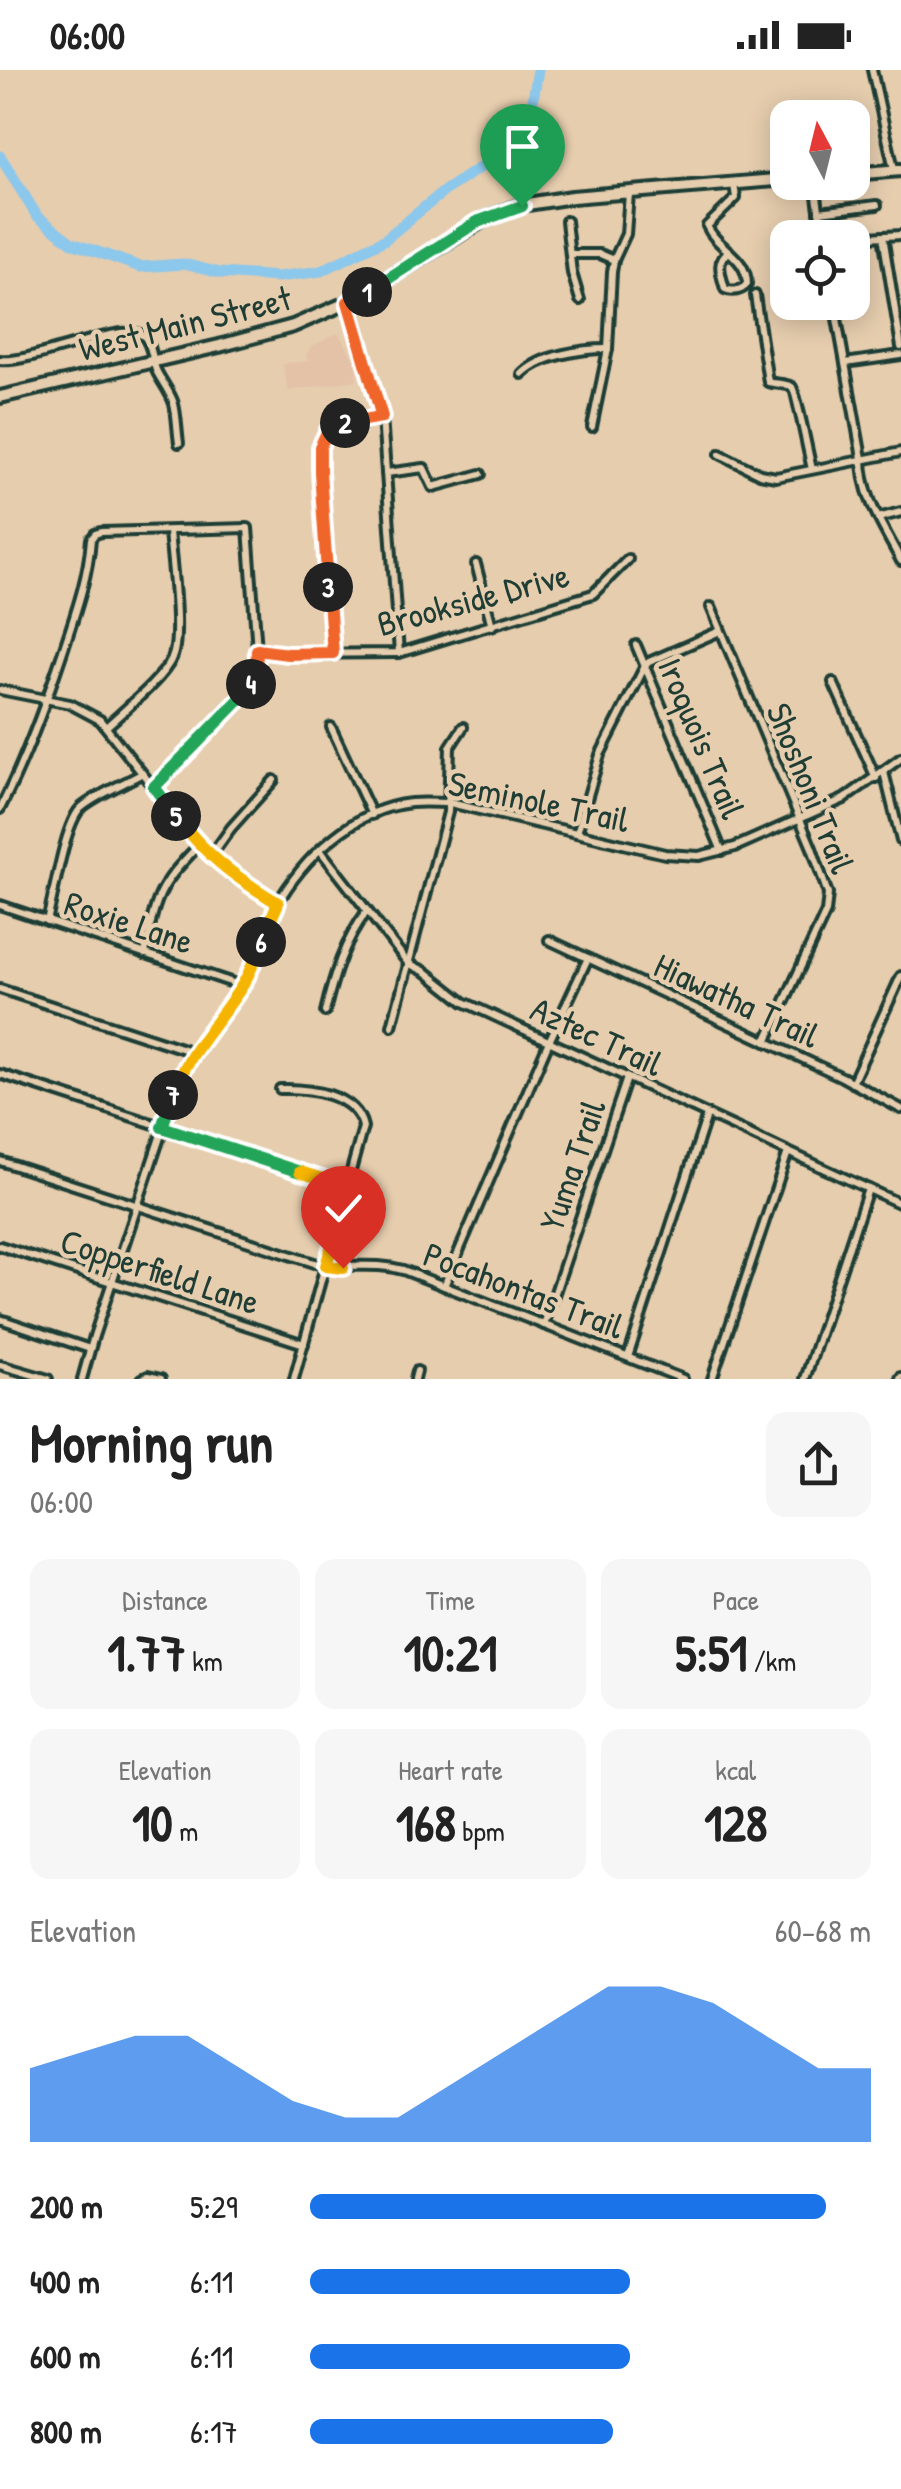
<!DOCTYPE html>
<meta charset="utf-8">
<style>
:root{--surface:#fff;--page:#f6f6f6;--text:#222;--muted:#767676;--accent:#1a73e8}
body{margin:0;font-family:"Patrick Hand",sans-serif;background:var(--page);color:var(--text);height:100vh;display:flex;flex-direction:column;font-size:38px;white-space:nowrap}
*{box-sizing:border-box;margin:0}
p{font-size:32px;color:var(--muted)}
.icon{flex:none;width:55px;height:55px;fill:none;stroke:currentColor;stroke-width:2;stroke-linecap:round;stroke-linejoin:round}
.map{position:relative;height:1309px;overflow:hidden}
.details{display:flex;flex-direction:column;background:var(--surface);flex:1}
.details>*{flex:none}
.needle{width:65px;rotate:353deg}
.tools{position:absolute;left:770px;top:30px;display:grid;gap:20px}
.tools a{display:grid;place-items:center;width:100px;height:100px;border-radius:20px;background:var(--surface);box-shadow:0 5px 25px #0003;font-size:50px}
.pin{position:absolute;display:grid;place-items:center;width:85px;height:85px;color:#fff;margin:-102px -42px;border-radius:50% 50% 50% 0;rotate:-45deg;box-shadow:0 0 10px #0007}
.pin .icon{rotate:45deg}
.km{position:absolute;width:50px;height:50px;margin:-25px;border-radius:50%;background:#222;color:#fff;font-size:28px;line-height:50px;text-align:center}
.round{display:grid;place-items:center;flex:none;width:105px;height:105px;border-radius:20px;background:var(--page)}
.overview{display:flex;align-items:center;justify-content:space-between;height:170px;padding:0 30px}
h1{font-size:55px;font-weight:800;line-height:75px}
.stats{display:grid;grid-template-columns:repeat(3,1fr);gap:15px;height:170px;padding:10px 30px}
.stats div{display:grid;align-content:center;border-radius:20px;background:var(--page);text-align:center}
.stats b{font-size:50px;font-weight:800}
.stats small{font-size:28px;font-weight:400}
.stats p{font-size:28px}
.chart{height:280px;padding:20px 30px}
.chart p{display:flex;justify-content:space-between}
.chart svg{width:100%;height:180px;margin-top:10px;fill:var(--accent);opacity:.7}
ul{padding:0 30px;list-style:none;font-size:32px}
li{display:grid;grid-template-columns:160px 120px 1fr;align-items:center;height:75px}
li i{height:25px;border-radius:12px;background:var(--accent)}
.status{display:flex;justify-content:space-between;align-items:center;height:70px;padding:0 50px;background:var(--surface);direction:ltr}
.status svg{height:28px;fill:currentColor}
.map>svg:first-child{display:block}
.built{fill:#e4c2a8}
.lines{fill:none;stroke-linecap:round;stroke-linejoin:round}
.river{stroke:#8cc7ec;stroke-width:11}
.street-casing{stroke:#1f3d34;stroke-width:14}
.primary-casing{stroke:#1f3d34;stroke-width:18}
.street{stroke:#e6cdae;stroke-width:6}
.primary{stroke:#e6cdae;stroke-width:10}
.split-1-casing{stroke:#fff;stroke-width:20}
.split-2-casing{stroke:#fff;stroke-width:20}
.split-3-casing{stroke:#fff;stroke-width:20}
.split-4-casing{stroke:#fff;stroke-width:20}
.split-5-casing{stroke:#fff;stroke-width:20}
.split-6-casing{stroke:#fff;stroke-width:20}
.split-7-casing{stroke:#fff;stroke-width:20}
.split-8-casing{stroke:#fff;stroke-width:20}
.split-9-casing{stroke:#fff;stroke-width:20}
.split-1{stroke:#22a559;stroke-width:12}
.split-2{stroke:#f0652b;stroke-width:12}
.split-3{stroke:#f0652b;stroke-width:12}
.split-4{stroke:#f0652b;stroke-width:12}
.split-5{stroke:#22a559;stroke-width:12}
.split-6{stroke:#f5b400;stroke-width:12}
.split-7{stroke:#f5b400;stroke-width:12}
.split-8{stroke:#22a559;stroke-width:12}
.split-9{stroke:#f5b400;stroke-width:12}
.labels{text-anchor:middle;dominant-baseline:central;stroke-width:9;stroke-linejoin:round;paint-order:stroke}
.street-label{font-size:35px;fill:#1f3d34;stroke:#e6cdae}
</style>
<div class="status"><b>06:00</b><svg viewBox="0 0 49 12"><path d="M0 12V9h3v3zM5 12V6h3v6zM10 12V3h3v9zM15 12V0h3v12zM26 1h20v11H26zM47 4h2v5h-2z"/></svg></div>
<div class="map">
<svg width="901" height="1309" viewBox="0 0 901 1309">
<rect width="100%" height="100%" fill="#e6cdae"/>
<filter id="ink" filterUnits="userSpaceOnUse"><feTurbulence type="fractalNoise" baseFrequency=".01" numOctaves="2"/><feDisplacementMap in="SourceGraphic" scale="20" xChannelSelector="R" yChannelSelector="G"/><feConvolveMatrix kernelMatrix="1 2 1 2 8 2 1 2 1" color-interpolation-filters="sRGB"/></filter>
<g filter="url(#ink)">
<path class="built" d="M338,263L351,284L356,294L357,310L288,321L283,294L308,291L306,285L311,277Z"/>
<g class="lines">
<path class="river" d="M0,86L37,146L72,173L140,197L184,194L220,203L278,207L321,201L384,170L447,119L507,80L529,53L538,0"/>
<g class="street-casing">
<g id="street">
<path d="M872,0L894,99"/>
<path d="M815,112L823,168"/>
<path d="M819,142L877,135"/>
<path d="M566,151L572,203L580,230"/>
<path d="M883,166L901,277"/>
<path d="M852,168L901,165"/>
<path d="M729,181C715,191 721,204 725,219C732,222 742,221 747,214C747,186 717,179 707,156L736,128L734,114"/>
<path d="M570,184H600L614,190"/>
<path d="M755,225L768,312C774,314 787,313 792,317C796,320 809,388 812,399"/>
<path d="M348,232L382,347L399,583"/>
<path d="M834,232L862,388C862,427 884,458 901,491"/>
<path d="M0,290C31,294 121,252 142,265C152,271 152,290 156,300C161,311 171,323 174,334C177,346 177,360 179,373"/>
<path d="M845,293L901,285"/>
<path d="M522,304C541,285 582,279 608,279"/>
<path d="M592,357L608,279L612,202L614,190L626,164L629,123"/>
<path d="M720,384L760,404L776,407L901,382"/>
<path d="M386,403L424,398L433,417L481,404"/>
<path d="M878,448L901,442"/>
<path d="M476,494L492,556"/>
<path d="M711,537L812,778L828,824L826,842L766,972"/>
<path d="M636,575L722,781"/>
<path d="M257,580L288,584L399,583L593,524L628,489"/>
<path d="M333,583L320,403C320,347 334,355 382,347"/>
<path d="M833,612L876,708"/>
<path d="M0,620L70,634L100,650L199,775L235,808L278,833"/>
<path d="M106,657C124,640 162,610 172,588C182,568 171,488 169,461"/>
<path d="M331,657L372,745"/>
<path d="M884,702L901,771"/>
<path d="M0,739C26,688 45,635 63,581C75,544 88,509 91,469L95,464L101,462L248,458L257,580L256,603L245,624L155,717"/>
<path d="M577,763L600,685L645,596L649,592L720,561"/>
<path d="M320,780L408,893L426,902L464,932L901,1134"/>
<path d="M211,786L231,758L274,710"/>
<path d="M0,835L242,916"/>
<path d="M47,851C54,825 64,757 80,739C92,727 125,713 141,704"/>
<path d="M549,870L842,1007L901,1039"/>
<path d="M145,884C155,827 158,817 199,775"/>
<path d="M0,919L193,982"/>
<path d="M325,942C334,904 344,872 367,841"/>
<path d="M392,956L448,742L450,677L463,657"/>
<path d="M0,1004L348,1117"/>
<path d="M852,1013L901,906"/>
<path d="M280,1019C309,1018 356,1024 363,1057L294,1309"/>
<path d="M0,1091L314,1193C346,1200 371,1191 403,1200L683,1309"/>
<path d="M0,1176L304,1274"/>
<path d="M444,1216L546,978L588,888"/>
<path d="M0,1249L90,1279"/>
<path d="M544,1255L627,1008"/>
<path d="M628,1287L707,1045"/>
<path d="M0,1295L48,1309"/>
<path d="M82,1309L94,1266L181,1004C197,972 223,946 242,916C257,891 262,862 275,838C302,789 353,739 411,733C424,732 437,733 450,733L665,784L699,786L735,777L844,729L901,688"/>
<path d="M142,1309L148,1306L161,1309"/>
<path d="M415,1309L417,1301"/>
<path d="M712,1309L788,1082"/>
<path d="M805,1309L868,1119"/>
<path d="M900,1309L901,1307"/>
</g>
</g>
<g class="primary-casing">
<g id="primary">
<path d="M852,104L901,100"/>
<path d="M0,327L219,276L293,256L353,230L485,149L521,135L572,127L788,109"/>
</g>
</g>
<use href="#street" class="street"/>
<use href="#primary" class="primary"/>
</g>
</g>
<g class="lines" filter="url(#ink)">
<g class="split-1-casing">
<path id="split-1" d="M367,222L477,152L522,136"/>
</g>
<g class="split-2-casing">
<path id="split-2" d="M345,353L382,347L348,232L367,222"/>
</g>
<g class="split-3-casing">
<path id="split-3" d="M328,517L320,402V377L328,360L345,353"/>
</g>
<g class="split-4-casing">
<path id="split-4" d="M251,614L256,603L257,580L288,584L333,583L328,517"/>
</g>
<g class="split-5-casing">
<path id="split-5" d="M176,746L154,717L245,624L251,614"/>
</g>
<g class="split-6-casing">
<path id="split-6" d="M176,746C207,787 235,807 278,833L261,872"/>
</g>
<g class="split-7-casing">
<path id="split-7" d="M173,1025C187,983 218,953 242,916C250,903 256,887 261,872"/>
</g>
<g class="split-8-casing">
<path id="split-8" d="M173,1025L162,1057L300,1102"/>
</g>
<g class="split-9-casing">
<path id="split-9" d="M300,1102L348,1117L326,1196L343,1198"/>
</g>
<use href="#split-1" class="split-1"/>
<use href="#split-2" class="split-2"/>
<use href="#split-3" class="split-3"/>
<use href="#split-4" class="split-4"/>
<use href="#split-5" class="split-5"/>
<use href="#split-6" class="split-6"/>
<use href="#split-7" class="split-7"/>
<use href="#split-8" class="split-8"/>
<use href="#split-9" class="split-9"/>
</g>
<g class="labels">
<g class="street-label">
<text transform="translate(185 253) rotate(-14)">West Main Street</text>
<text transform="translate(473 529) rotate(-15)">Brookside Drive</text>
<text transform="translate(702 668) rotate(67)">Iroquois Trail</text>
<text transform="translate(811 718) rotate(68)">Shoshoni Trail</text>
<text transform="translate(539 731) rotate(12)">Seminole Trail</text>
<text transform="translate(129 852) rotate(18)">Roxie Lane</text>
<text transform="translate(737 930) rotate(25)">Hiawatha Trail</text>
<text transform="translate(597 966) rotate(25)">Aztec Trail</text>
<text transform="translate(572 1095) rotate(-71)">Yuma Trail</text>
<text transform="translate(160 1201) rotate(18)">Copperfield Lane</text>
<text transform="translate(524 1220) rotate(21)">Pocahontas Trail</text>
</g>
</g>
</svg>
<div class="tools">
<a><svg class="needle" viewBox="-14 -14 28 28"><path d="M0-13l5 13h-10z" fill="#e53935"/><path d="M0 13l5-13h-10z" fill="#767676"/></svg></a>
<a><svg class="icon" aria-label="locate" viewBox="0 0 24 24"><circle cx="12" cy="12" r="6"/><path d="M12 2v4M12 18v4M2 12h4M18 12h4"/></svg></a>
</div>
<div class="pin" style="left:522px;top:136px;background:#1e9e55"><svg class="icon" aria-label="arrive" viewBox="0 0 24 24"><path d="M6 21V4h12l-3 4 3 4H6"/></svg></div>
<div class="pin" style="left:343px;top:1198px;background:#d93025"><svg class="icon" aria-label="check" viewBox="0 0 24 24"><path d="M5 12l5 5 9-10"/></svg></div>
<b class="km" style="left:367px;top:222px">1</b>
<b class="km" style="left:345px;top:353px">2</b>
<b class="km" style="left:328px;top:517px">3</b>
<b class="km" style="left:251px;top:614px">4</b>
<b class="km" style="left:176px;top:746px">5</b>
<b class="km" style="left:261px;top:872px">6</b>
<b class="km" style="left:173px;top:1025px">7</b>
</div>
<section class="details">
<div class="overview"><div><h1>Morning run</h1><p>06:00</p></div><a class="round"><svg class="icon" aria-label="share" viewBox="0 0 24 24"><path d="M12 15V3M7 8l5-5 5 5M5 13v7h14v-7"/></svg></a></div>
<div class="stats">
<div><p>Distance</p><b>1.77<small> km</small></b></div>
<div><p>Time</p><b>10:21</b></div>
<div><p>Pace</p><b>5:51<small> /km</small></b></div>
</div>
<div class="stats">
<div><p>Elevation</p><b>10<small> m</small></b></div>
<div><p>Heart rate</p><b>168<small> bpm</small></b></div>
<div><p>kcal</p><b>128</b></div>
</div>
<div class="chart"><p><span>Elevation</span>60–68 m</p>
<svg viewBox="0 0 160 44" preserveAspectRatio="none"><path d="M0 44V26L10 22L20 18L30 18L40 26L50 34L60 38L70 38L80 30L90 22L100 14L110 6L120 6L130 10L140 18L150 26L160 26V44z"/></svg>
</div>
<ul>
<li><b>200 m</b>5:29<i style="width:92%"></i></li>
<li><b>400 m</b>6:11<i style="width:57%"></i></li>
<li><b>600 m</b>6:11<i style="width:57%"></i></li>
<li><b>800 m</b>6:17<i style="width:54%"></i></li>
</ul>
</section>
